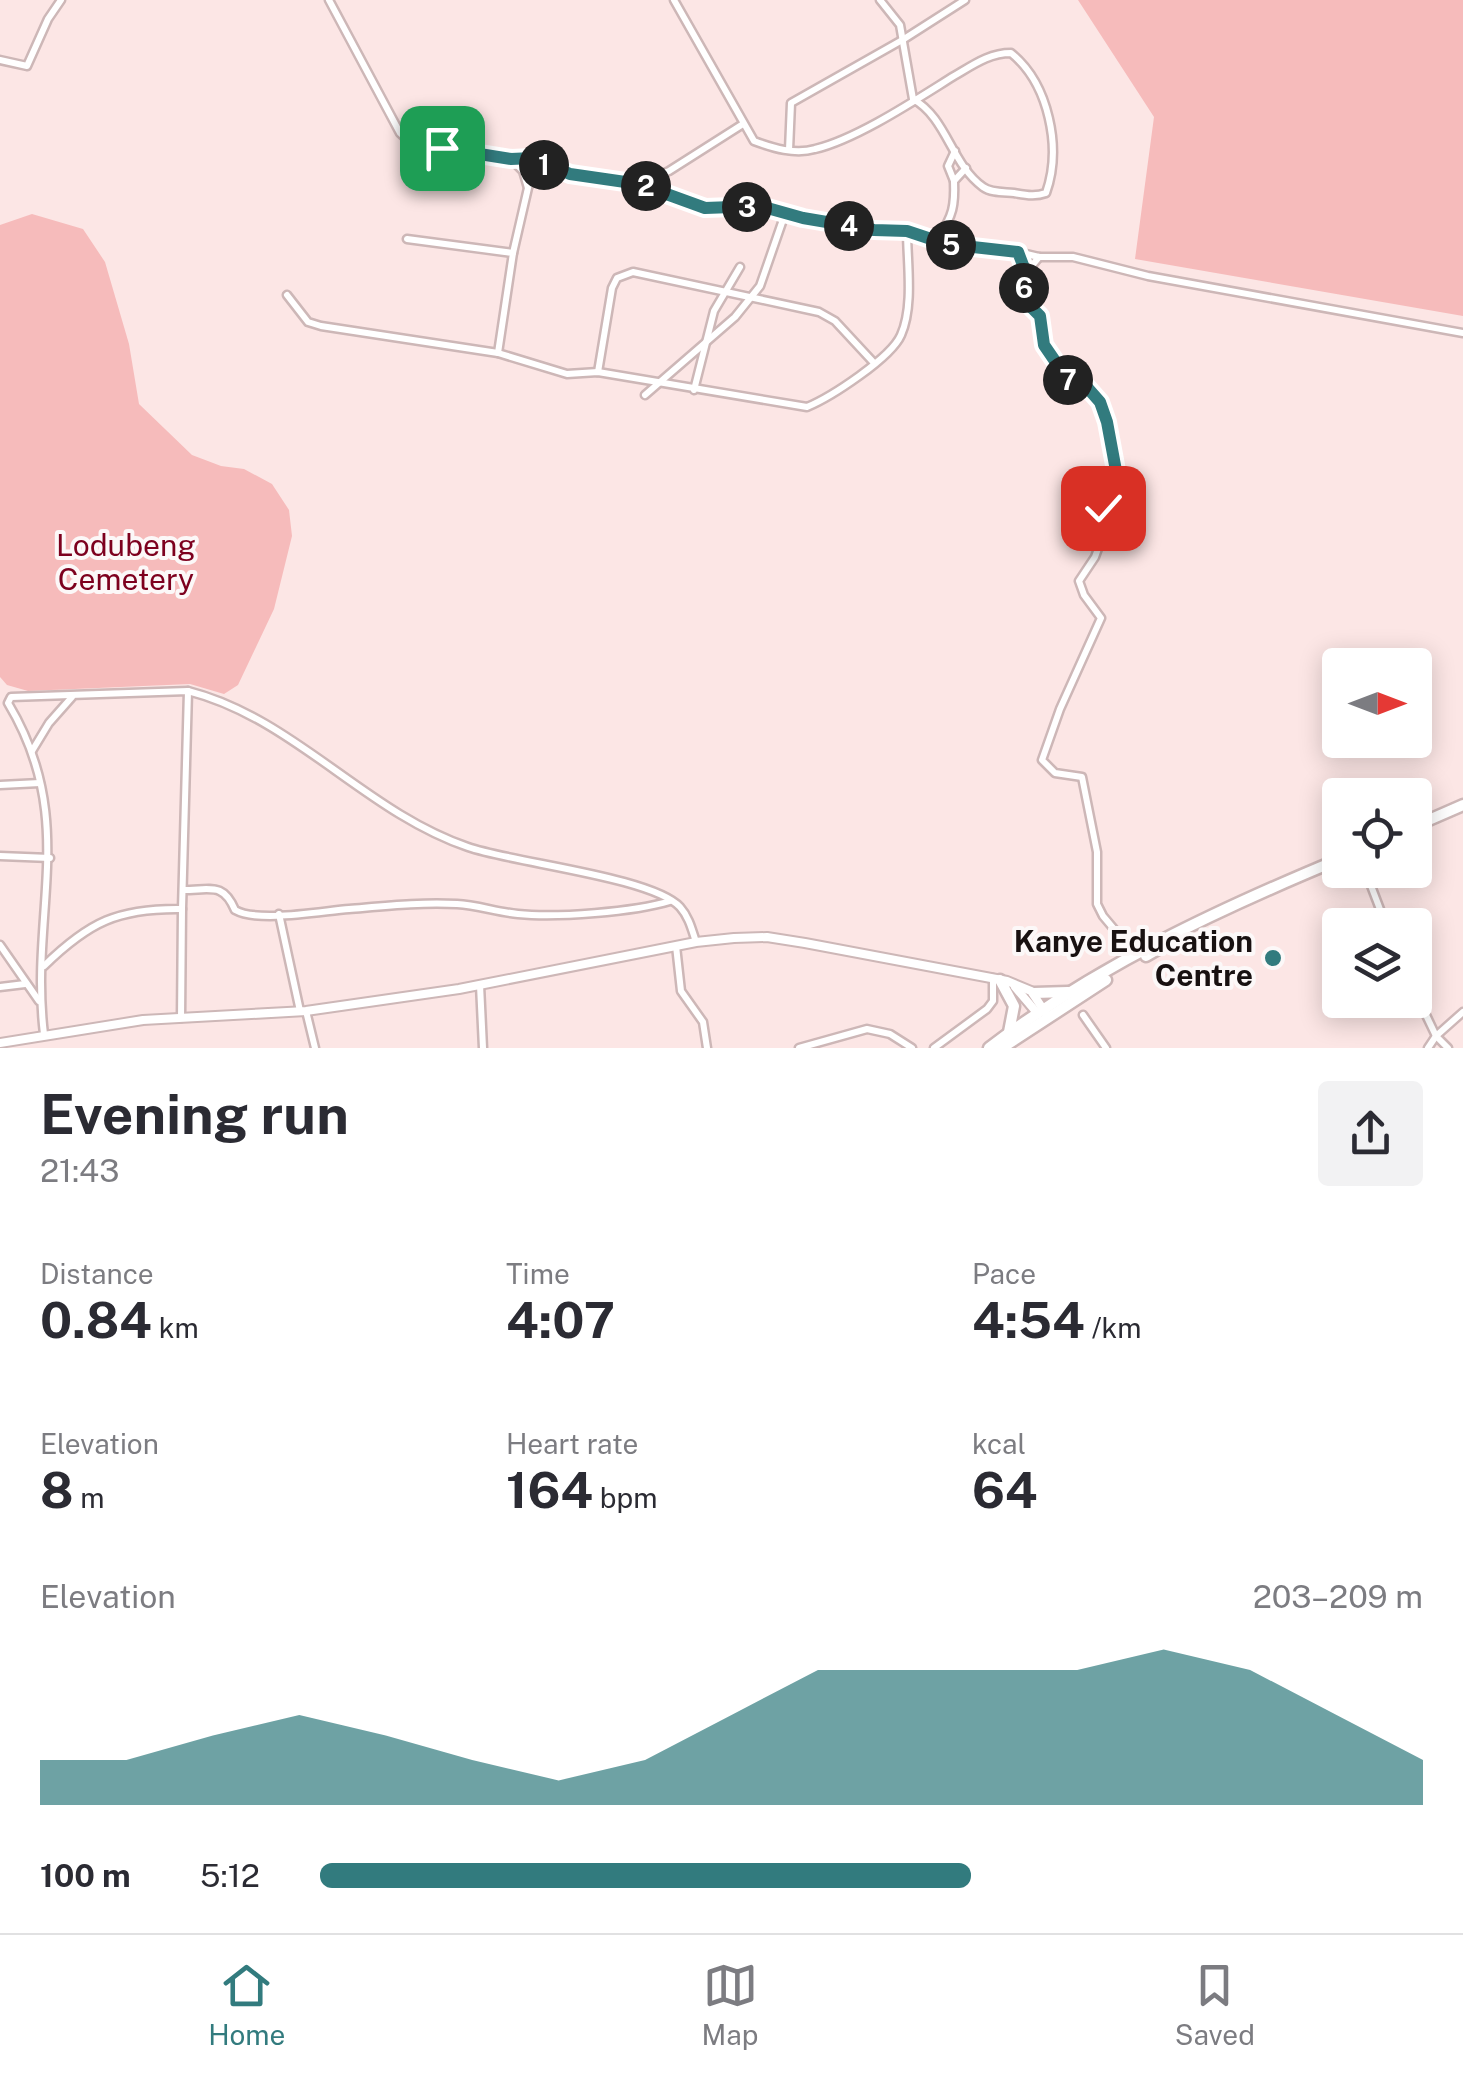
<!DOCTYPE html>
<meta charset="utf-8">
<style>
:root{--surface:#fff;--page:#f2f2f3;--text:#2b2b33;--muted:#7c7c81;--line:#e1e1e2;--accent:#327b7e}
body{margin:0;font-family:"Public Sans",sans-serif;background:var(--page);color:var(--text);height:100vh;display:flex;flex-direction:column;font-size:38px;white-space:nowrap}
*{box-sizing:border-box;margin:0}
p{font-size:32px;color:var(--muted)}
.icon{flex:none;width:55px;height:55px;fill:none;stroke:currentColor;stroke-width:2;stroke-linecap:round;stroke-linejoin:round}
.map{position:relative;height:1048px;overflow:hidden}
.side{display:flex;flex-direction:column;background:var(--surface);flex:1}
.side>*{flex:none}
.needle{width:65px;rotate:90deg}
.fabs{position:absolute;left:1322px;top:648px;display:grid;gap:20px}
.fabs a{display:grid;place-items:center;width:110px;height:110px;border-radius:10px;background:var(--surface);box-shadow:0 5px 25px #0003;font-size:50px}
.pin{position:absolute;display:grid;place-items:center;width:85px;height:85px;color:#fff;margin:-42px;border-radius:20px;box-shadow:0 5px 15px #0006}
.km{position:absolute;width:50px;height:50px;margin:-25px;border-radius:50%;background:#222;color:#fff;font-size:28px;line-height:50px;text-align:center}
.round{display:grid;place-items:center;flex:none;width:105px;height:105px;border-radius:10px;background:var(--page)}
.head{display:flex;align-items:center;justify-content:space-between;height:170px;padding:0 40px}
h1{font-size:55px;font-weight:700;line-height:75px}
.figures{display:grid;grid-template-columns:repeat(3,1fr);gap:15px;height:170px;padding:10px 40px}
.figures div{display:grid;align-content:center}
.figures b{font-size:50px;font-weight:700}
.figures small{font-size:28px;font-weight:400}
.figures p{font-size:28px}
.chart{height:280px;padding:20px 40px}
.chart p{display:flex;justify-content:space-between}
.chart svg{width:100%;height:180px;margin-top:10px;fill:var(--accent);opacity:.7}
ul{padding:0 40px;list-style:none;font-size:32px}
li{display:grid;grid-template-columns:160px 120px 1fr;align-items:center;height:75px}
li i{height:25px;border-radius:12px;background:var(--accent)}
.tab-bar{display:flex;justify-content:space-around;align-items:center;height:140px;border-top:2px solid var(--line);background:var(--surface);font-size:28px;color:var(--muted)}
.tab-bar a{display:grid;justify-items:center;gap:5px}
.tab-bar .active{color:var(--accent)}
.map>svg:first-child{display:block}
.green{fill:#f6bbbb}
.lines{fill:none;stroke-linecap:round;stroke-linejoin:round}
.minor-casing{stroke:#cdb7b7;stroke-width:11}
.tertiary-casing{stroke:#cdb7b7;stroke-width:12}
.trunk-casing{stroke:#cdb7b7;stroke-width:15}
.minor{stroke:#fff;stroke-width:6}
.tertiary{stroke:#fff;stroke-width:8}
.trunk{stroke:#fff;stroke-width:10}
.route-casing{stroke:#fff;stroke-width:20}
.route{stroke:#327b7e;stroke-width:12}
.poi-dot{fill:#327b7e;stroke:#fcf8f8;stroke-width:4}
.labels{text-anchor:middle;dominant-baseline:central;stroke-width:8;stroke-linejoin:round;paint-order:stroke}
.park-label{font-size:30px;fill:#7d001e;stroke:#fcf8f8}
.poi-label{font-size:30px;font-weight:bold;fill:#181111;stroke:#fcf8f8;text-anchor:end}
</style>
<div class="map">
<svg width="1463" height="1048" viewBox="0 0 1463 1048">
<rect width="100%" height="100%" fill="#fce6e5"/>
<g class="green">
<path d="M1078,0H1463V316L1135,259L1154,117Z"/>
<path d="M32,214L83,229L105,262L129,344L139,404L192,455L221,466L244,469L272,484L289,510L292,536L274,609L238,685L224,694L190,684L28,691L7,685L0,677V225Z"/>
</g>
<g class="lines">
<g class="minor-casing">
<g id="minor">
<path d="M329,0L400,133L412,144L511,159L533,157L570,174L639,183L705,208L761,206L874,230L907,231L945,244L1018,252L1039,257H1073L1148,276L1463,333"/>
<path d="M674,0L754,141C773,148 795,155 815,149C857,139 917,99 954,76C973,65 989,53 1011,53C1049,84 1062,148 1046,193C1035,197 1026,195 1014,193C1004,192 991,193 983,187C951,164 947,118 913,99L900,25L880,0"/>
<path d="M0,60L27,66L48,19L61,0"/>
<path d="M789,150L791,103L904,39L965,0"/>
<path d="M954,181L948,166L955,151"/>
<path d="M640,183L669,171L743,124"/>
<path d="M528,187L536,173L547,166"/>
<path d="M928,238L939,236C953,216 955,205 954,181L966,168"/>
<path d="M407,239L513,253"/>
<path d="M1018,252L1026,273L1024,289L1040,316L1044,345L1069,380L1085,385L1100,402L1107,422L1117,476L1103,508L1104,532L1095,557L1079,581L1084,595L1101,618L1060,709L1042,760L1055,773L1082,777L1097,852V904L1103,916L1135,954"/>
<path d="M1026,273L1039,257"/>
<path d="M287,295L308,322L321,326L498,353L567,374L598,372L807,407C831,397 891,358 901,335C914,306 907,262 907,231"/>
<path d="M498,353L513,253L528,188L523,171L511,159"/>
<path d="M598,372L612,288L617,278L633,272L819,312L835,321L874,363"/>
<path d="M694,390L714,311L740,267"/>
<path d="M645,395L735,317L760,286L786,211"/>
<path d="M32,751L49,723L72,697"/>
<path d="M0,785L40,783"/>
<path d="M0,856L50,858"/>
<path d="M1365,870L1386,925"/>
<path d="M183,890C211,890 223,882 235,910C258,923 322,911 349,909C385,906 421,902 457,904C477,905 497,912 518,914C556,918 634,912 670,901"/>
<path d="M279,914L300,1011"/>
<path d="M0,945L39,1001"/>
<path d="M676,946L681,991L703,1022L707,1048"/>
<path d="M44,966C89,922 118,908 182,909L188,691"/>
<path d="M480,985L483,1048"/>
<path d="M0,987L25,984"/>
<path d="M1415,992L1436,1036L1448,1048"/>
<path d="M306,1011L315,1048"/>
<path d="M1083,1015L1106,1048"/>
<path d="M181,1018L182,909"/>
<path d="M44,1034C29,913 79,821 8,703L11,697L188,691C294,718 365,812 468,847C514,863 652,877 680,907C689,917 692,930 696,942"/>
<path d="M799,1048L867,1029L890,1034L912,1048"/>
<path d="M934,1048L987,1009L993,1001V978"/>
<path d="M1428,1048L1436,1036L1463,1012"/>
</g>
</g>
<g class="tertiary-casing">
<g id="tertiary">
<path d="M1015,987L1038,1014"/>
<path d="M0,1043L143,1020L306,1011L459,989L696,942L734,938L767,937L805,943L1007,981L1031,991L1045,1012"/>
</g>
</g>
<g class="trunk-casing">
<g id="trunk">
<path d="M1415,826L1463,805"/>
<path d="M1146,956L1179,937"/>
<path d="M1000,980L1014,1006L1009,1032"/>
<path d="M1034,993L1068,992"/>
<path d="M989,1048C1095,967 1217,910 1340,859"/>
<path d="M1002,1048L1106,980"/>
</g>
</g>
<use href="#minor" class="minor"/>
<use href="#tertiary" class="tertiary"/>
<use href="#trunk" class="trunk"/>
</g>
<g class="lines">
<g class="route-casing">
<path id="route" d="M442,148L511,159L533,158L570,174L639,184L705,208L760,206L803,218L874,230L907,231L946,244L1018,252L1026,273L1024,289L1032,308L1040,316L1044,345L1068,380L1085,385L1100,402L1107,422L1117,476L1103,508"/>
</g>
<use href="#route" class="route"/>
</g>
<circle class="poi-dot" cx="1273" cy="958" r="10"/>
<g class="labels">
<g class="park-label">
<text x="126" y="545">Lodubeng<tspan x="126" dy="34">Cemetery</tspan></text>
</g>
<g class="poi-label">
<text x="1253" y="941">Kanye Education<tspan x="1253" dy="34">Centre</tspan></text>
</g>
</g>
</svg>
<div class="fabs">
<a><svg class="needle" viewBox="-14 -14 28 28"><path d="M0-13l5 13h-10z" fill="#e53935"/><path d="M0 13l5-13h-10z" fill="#7c7c81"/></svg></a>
<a><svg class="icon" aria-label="locate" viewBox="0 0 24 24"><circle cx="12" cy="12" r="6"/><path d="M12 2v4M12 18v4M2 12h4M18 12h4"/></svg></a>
<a><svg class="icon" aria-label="layers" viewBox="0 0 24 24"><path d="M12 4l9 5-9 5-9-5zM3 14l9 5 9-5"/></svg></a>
</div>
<div class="pin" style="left:442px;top:148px;background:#1e9e55"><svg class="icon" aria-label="arrive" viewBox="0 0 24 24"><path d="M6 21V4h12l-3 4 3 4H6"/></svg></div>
<div class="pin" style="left:1103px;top:508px;background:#d93025"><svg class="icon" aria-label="check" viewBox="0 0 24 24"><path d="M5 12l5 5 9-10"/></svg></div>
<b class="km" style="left:544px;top:165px">1</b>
<b class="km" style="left:646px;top:186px">2</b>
<b class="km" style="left:747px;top:207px">3</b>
<b class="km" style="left:849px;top:226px">4</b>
<b class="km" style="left:951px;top:245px">5</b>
<b class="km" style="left:1024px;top:288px">6</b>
<b class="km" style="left:1068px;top:380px">7</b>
</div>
<section class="side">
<div class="head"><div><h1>Evening run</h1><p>21:43</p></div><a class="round"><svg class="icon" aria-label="share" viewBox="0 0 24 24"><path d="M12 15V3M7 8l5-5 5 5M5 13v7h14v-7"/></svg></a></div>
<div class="figures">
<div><p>Distance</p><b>0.84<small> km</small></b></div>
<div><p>Time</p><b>4:07</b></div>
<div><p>Pace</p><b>4:54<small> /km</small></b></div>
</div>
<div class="figures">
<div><p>Elevation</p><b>8<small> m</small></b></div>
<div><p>Heart rate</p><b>164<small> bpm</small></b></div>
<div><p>kcal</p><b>64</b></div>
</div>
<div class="chart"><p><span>Elevation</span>203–209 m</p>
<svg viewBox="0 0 160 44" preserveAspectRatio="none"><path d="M0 44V33L10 33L20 27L30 22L40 27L50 33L60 38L70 33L80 22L90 11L100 11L110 11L120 11L130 6L140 11L150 22L160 33V44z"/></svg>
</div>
<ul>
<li><b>100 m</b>5:12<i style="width:59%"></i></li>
</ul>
</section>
<nav class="tab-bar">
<a class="active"><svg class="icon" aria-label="home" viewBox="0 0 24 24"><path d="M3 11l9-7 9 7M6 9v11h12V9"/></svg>Home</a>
<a><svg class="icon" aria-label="map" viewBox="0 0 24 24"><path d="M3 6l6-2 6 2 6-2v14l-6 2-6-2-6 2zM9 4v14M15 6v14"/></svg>Map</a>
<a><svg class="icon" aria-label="saved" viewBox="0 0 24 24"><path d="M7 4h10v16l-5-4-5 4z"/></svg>Saved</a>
</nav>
